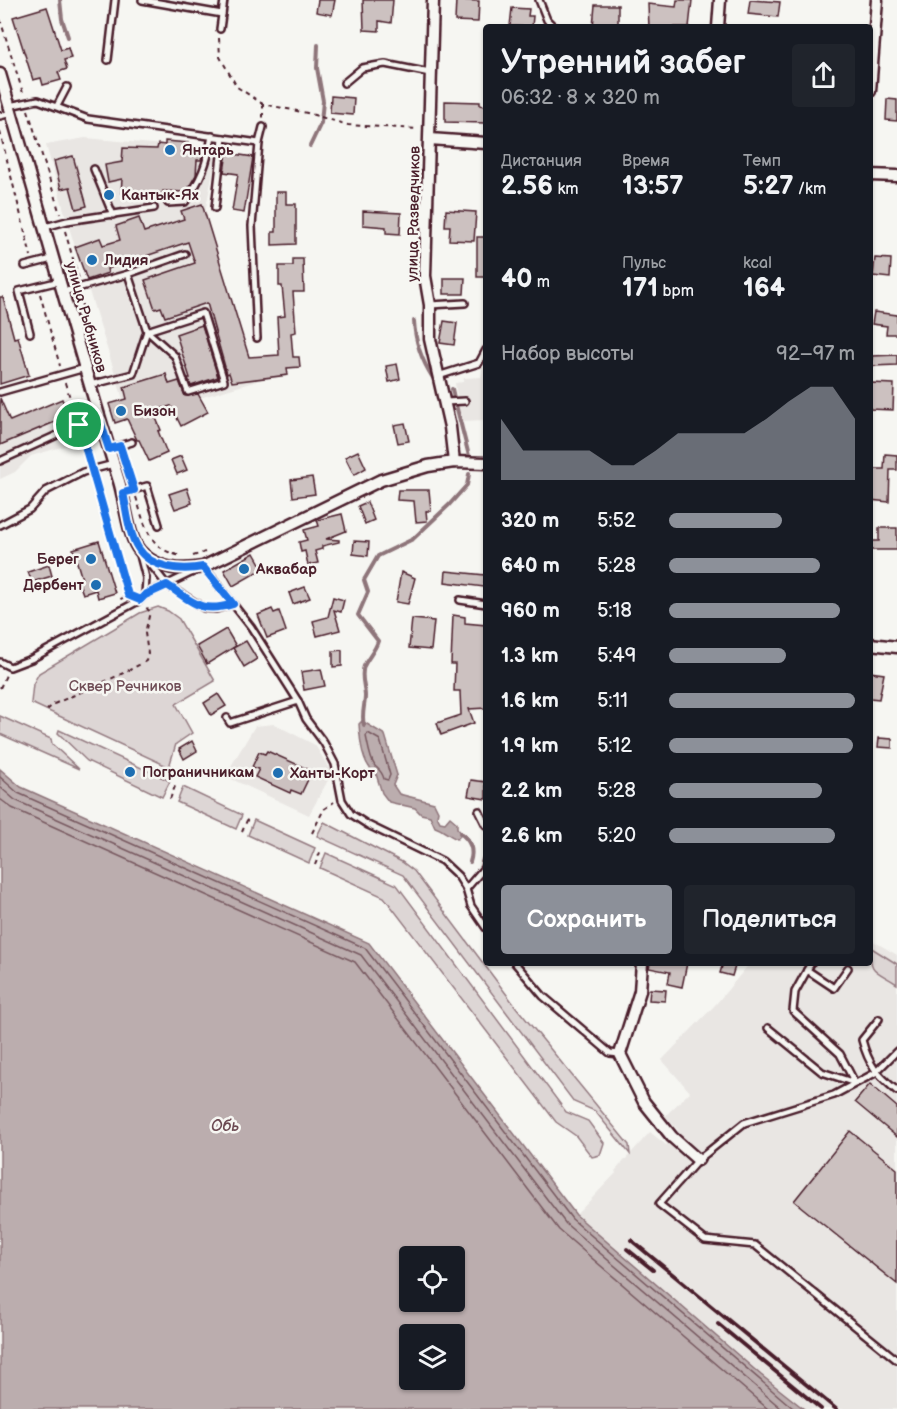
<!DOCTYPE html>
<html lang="ru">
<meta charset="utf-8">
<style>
:root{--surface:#171b24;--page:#20242c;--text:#f1f3f6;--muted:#9ea1a6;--accent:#8c9099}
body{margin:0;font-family:"Balsamiq Sans",sans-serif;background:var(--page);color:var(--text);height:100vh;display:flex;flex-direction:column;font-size:22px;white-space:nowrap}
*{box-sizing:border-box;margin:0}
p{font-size:20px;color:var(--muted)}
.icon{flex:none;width:33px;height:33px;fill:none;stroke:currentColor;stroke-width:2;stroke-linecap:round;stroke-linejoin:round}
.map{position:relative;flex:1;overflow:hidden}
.details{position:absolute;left:483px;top:24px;width:390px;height:942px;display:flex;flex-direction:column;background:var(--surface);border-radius:6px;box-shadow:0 2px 4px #0004}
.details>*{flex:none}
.buttons{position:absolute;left:399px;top:1246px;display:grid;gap:12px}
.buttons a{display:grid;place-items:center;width:66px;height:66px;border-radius:6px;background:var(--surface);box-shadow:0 2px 4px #0004;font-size:30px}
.pin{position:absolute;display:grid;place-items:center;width:51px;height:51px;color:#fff;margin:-26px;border:3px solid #fff;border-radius:50%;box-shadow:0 2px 6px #0007}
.round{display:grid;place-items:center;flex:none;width:63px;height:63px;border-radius:6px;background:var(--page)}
.overview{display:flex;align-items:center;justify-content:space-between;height:102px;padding:0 18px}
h1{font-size:33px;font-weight:700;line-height:45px}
.metrics{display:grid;grid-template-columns:repeat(3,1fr);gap:9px;height:102px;padding:6px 18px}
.metrics div{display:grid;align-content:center}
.metrics b{font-size:26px;font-weight:700}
.metrics small{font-size:16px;font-weight:400}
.metrics p{font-size:16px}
.chart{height:168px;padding:12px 18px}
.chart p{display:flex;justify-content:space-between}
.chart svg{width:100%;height:108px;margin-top:6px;fill:var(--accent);opacity:.7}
.primary-button{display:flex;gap:12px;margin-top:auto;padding:12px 18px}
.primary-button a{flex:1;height:69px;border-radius:6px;background:var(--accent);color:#fff;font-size:24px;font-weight:700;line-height:69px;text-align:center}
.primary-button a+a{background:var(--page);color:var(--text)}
ul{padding:0 18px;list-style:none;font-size:20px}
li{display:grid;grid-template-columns:96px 72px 1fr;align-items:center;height:45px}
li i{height:15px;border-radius:8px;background:var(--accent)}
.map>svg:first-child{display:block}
.built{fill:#e9e6e3}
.green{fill:#ddd6d5;stroke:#947a80;stroke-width:1.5}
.water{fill:#bbadae;stroke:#8e747a;stroke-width:1.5;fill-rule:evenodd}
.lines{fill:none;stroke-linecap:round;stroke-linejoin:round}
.shore{stroke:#77585f;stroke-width:1.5}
.stream{stroke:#8e747a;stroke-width:4}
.building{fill:#ccc1c0;stroke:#4a1f2b;stroke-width:1.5}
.service-casing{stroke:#4a1f2b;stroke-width:10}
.minor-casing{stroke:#4a1f2b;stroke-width:15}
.path{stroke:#4a1f2b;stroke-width:2;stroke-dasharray:4.5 4.5;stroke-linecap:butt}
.service{stroke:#f6f6f2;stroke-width:5}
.minor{stroke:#f6f6f2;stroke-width:10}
.rail{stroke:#4a1f2b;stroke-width:4}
.route-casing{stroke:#fff;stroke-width:12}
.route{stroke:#1a73e8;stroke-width:8}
.poi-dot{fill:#1f6fb2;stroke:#f6f6f2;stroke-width:2}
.labels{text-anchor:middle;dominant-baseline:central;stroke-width:5;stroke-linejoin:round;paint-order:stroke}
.poi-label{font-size:15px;font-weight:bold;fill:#4a1f2b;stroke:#f6f6f2;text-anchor:start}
.street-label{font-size:15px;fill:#4a1f2b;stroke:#f6f6f2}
.park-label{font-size:15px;fill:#6f4d56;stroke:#f6f6f2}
.water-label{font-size:16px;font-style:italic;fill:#6c4a52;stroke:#f6f6f2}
</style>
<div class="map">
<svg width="897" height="1409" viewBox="0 0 897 1409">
<rect width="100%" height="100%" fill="#f6f6f2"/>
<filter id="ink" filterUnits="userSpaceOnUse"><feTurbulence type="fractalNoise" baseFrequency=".0167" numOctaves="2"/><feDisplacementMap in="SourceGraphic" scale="12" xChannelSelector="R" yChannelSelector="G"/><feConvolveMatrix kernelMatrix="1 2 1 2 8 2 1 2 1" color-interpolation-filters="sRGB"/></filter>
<g filter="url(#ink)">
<g class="built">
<path d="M85,138L164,145L165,141L189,143V148L217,152L205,212L257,381L115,423L109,404L123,399L67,221L46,145Z"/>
<path d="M483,367H486V420L461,421L455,383L463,382L464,378L481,377Z"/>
<path d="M62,399L69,416L75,443L31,456L15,472L0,479V425Z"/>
<path d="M274,724L315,745L332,773L309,815L225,776L255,726Z"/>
<path d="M870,939L897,955V1409H804L761,1375L576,1215L616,1173L615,1171L650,1132L666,1145L678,1130L665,1116L690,1092L662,1060L716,1004L750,963H870Z"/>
</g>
<g class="green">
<path d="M158,607L168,611L179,619L215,681L176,704L192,733L176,744L169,767L31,703L33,684L39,673L140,613Z"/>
<path d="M0,716L51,739L52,744L79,769L0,734Z"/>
<path d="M59,730L170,781L162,797L87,761L58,733Z"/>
<path d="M183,787L242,815L236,829L177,802Z"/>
<path d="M254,820L315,848L309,863L248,835Z"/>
<path d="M324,822L402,862L414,871L516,1007L629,1145L630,1154L595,1111L574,1102L403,875L317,836Z"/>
<path d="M326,853L397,885L566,1112L588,1121L604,1143L600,1155L592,1157L576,1136L556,1122L384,897L320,868Z"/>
<path d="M870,947L897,964V984C874,969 870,974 870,947Z"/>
</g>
<g class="water">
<path d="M362,721L385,735L397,775L393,785L399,794L434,803L438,811L437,816L440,822L445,823L450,817L457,823V828L462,834L457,839C449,836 444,830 435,827L430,816L421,814L415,808L389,802L382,793L376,774C362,765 360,740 359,724Z"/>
<path d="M0,769L21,787L369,943L576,1215L761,1375L804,1409H0ZM410,1257H454V1302H410ZM410,1335H454V1380H410Z"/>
</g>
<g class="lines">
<g class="shore">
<path d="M368,733L380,740L390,775L388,780L384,779C382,772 380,771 375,766C370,760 368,745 366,736Z"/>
<path d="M0,777L18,793L365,948L572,1219L794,1409"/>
<path d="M0,787L15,800L361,955L566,1224L782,1409"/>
<path d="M0,799L12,808L355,962L559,1230L768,1409"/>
</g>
<g class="stream">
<path d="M60,0L62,19L68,37"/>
<path d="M310,146L321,123L323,101L317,68L318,45"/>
<path d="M414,321C415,341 422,361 433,378"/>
<path d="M452,389L454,398"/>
<path d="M456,405L469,456"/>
<path d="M364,725C361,715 365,706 365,696C365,686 360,676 364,666C368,657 375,651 378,641L358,615L368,592L364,580L378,556L413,539L449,505L467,485L469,474"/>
<path d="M460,833C470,840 474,850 470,862"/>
</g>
</g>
<g class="building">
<path d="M318,0H335L332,15L316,12Z"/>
<path d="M363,0H393L391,23L379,21V31L364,30Z"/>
<path d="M456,0L479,1L478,22L455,21Z"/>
<path d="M677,0H692L689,27H649L648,4L676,7Z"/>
<path d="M750,0L780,2L778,17L748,14Z"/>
<path d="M595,5H618V27H593Z"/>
<path d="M47,7L61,50L68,48L71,58L64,60L67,69L58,72L61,80L43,85L41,78L33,80L13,17Z"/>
<path d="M512,8L529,9L528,16H533L532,27L510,26Z"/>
<path d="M331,96L354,98L353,115L330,113Z"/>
<path d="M887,99L897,100V121L886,120Z"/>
<path d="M445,101L480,102V105L486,106V123L445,122Z"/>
<path d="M165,141L189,143V147L204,149L201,160H197L196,175L186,192L163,191V194L121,193L122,179L108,182L105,165L122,162L123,148L157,149L158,144L165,145Z"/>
<path d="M227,153L253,157L244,213L232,211L238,174L224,172Z"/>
<path d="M73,156L87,206L76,209L70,187L61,189L54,161Z"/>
<path d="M276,192H286V204H296V244L272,245V232H276Z"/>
<path d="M202,204L249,357L279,355L277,317L285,316L282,286H279V266H293V259H303L304,292H293L296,332L291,333L293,357H299L300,367L287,368L288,375L232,382L229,373L227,374L207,303L165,317L161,307L155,309L145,280L195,263L188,242L107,269L108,273L87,280L75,247L100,238L103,245L120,240L116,226L139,218L144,232L184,219L181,211Z"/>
<path d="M446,210L476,212L474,241L449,240L450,226H445Z"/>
<path d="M363,211L401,213L400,234L386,233V227L363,225Z"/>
<rect x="477" y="237" width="9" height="40"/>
<path d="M875,258L891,259L890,278L873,276Z"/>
<path d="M444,278H465L464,294H444Z"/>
<path d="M0,297H3L14,338L18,337L29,375L0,384Z"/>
<path d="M874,312L897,315V334H886L887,326L872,324Z"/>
<path d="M444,321L457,323L454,345L440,343Z"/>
<path d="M202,325L218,377L191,386L188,378H190L176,334Z"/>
<path d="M897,355V365L872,366V356Z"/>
<path d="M397,364L400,379L389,382L386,366Z"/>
<path d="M166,374L169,384L179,381L185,396L198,394L208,412L181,426L171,406L153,411L161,430L158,431L167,453L149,461L139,440H137L127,419L115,423L109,404L127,399L124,387Z"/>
<path d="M870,383L894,384L893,410L870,409Z"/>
<path d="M0,398L10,421L62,399L69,416L0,445Z"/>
<path d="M405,423L409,441L398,443L394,425Z"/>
<path d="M358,451L366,468L354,475L345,457Z"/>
<path d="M885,454L897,455V470H890L889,502L870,500V469H884Z"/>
<path d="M181,456L187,470L177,474L171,460Z"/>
<path d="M312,477L315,494L293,497L291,480Z"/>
<path d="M187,488L192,503L175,509L169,494Z"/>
<path d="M398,490H429L431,511H426L427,521L416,522L414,501L397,500Z"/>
<path d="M367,502L374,520L365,524L358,506Z"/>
<path d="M342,514L346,531L326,539L339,540V542L322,546V549L315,551L318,563L308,565L305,551L301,552L299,542L307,540L304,530L319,526L317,520Z"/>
<path d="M879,528H897V550H870V541H879Z"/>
<path d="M99,541L115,593L98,598L96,590L83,594L78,580L82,579L73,549Z"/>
<path d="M354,541L369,542L368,556L353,554Z"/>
<path d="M254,553L263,569L233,586L224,570Z"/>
<path d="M49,565L52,576L32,582L28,572Z"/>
<path d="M446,571L485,575L484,587L445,582Z"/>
<path d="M401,572L415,578L408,604L396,602Z"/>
<path d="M305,587L310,598L293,604L289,593Z"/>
<path d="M333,597L344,600L341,612L334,610L340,630L317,636L313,621L328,617Z"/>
<path d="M272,609L274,613L279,611L286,631L267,638L258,615Z"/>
<path d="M453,615L465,617V623L486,625V708L469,709L474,723L441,735L437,723L461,715L460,691H454L455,664H451Z"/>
<path d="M412,619L434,621L431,650L409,648Z"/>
<path d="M226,629L236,646L207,664L197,646Z"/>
<path d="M246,641L257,659L244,667L233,648Z"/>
<path d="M342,650V666L333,667V651Z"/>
<path d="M321,669L325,686L304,690L301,672Z"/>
<path d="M870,672L884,674L879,699L870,698Z"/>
<path d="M218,694L226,706L211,715L204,703Z"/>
<path d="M879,738L892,739V748L878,747Z"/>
<path d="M192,741L197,751L184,759L179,749Z"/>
<path d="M267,751L312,771L301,794L291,790L290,793L255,777L259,769L252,767L259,752L265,754Z"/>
<path d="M471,780L486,782V799L468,796Z"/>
<path d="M650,963H687L682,987L668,984L670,972L649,968Z"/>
<path d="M723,963H736L732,976L720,973Z"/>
<path d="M650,989L666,990L665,1001L649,1000Z"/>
<path d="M870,1084L897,1107V1137L855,1102Z"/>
<path d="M850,1131L897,1169V1284L794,1201Z"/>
</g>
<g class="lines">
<g class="service-casing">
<g id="service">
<path d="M142,0L222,14"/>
<path d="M539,0L547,20L554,27"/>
<path d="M220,29L224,0"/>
<path d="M108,60L115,0"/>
<path d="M344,83L362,68L385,64L430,73"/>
<path d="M9,106L38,100L88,119L259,143"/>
<path d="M57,106L67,87"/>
<path d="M0,116L12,113"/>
<path d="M94,169L113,215"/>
<path d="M168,203L185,202C201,180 207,164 212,136"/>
<path d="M215,208L223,138"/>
<path d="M45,227L67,221L154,208"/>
<path d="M25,266L52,259"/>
<path d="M128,274L147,331L175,356L188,392L224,381L203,313L147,331"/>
<path d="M63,292L128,274L185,254"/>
<path d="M430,305L465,303"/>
<path d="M30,333L19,291L60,281"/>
<path d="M257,338L252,226L259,143L263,127"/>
<path d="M438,376L479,363L486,350"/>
<path d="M90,385L133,374L147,331"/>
<path d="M0,392L85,368"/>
<path d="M445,402L465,401"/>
<path d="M109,449L132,442"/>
<path d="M0,461L79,425L100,421"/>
<path d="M123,493L147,486L159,525"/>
<path d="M0,525L30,509L46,491L83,472L114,464"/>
<path d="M148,561L167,585L204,608L216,609L233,604"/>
<path d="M204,567L251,627L298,701L306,719L324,743L335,764L342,800L351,814L368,825L442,861L458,876L466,889L471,906L486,928"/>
<path d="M145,595L195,571"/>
<path d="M460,600L486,604"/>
<path d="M0,662L10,667L31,659L140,600L145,595L146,578L140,555"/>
<path d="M227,718L230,723L298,701"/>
<path d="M479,811L486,825"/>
<path d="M466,889L484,868L486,860"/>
<path d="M515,963L543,996L610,1053L620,1054"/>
<path d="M811,963L795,992L793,1011L840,1054L855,1083"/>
<path d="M807,970L834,988L848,968"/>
<path d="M879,1019L862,1040C869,1066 877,1074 897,1091"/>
<path d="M768,1028L822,1072L855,1083"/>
<path d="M897,1051L875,1073L834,1095L744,1123L698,1160L659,1204L705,1240L755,1245L897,1360"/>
</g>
</g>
<g class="minor-casing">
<g id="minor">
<path d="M433,0L425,276L430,305V339L450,427L454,462"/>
<path d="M718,27L720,0"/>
<path d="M0,74C40,210 77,347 119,481C125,500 128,538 140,551C157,569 181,571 203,567L381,480L428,466L454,462L486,463"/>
<path d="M870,91L877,0"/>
<path d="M430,139L486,143"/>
<path d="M870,175L897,176"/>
<path d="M870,644L897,647"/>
<path d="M642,963L640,991L620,1054L644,1102L672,1137L698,1160"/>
</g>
</g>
<g class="path">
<path d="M0,19L23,93"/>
<path d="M219,38L220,57L237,87L263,104L307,113L348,125L418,129"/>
<path d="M263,104V119"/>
<path d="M28,110L60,214"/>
<path d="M0,132L31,256"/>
<path d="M65,231L79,280"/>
<path d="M40,294L60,366"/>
<path d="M81,295L83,319"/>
<path d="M65,383L77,418"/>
<path d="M81,432L89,461"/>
<path d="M94,478L128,595L119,600"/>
<path d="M136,497C145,525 148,550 182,556"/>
<path d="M193,556L205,552"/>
<path d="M0,688L6,675"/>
<path d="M47,710L54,704C85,690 116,678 146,661L148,654L145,633L150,612L145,606"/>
<path d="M170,799L176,784"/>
<path d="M242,832L248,818"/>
<path d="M312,833L324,809L334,802"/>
<path d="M315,865L321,850"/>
</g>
<use href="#service" class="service"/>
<use href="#minor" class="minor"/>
<g class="rail">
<path d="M631,1240L836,1409"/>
<path d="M627,1249L653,1270"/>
<path d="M718,1324L821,1409"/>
</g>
</g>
</g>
<g class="lines" filter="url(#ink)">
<g class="route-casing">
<path id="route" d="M100,421L109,449L120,446L134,490L123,493C127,510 128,532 138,548C151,569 182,571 203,567L233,604C200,614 193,602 167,585L145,595L140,600L128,595L79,425Z"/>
</g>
<use href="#route" class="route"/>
</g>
<g class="poi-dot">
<circle cx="170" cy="150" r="6"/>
<circle cx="109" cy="195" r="6"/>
<circle cx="92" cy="260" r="6"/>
<circle cx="121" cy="411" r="6"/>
<circle cx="91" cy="559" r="6"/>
<circle cx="244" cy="569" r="6"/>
<circle cx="96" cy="585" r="6"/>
<circle cx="130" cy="772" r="6"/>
<circle cx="278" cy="773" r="6"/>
</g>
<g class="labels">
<g class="poi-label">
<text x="182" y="150">Янтарь</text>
<text x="121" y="195">Кантык-Ях</text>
<text x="104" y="260">Лидия</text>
<text x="133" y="411">Бизон</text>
<text x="79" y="559" text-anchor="end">Берег</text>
<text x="256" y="569">Аквабар</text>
<text x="84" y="585" text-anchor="end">Дербент</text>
<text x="142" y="772">Пограничникам</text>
<text x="290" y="773">Ханты-Корт</text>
</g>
<g class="street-label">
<text transform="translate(414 214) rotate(-89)">улица Разведчиков</text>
<text transform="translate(86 317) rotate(74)">улица Рыбников</text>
</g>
<g class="park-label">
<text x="125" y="686">Сквер Речников</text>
</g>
<g class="water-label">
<text x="225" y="1126">Обь</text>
</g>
</g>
</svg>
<div class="buttons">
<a><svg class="icon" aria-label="locate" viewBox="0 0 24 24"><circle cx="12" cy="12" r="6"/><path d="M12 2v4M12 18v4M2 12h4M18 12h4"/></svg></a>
<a><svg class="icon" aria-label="layers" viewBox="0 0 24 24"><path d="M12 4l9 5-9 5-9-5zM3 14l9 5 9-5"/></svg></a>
</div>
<div class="pin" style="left:79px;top:425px;background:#1e9e55"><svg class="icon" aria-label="arrive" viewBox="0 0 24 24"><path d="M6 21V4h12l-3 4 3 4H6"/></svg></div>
<section class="details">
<div class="overview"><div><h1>Утренний забег</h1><p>06:32 · 8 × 320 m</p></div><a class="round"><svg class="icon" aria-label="share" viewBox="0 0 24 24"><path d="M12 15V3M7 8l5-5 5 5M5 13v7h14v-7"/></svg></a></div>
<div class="metrics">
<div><p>Дистанция</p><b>2.56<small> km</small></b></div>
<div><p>Время</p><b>13:57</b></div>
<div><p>Темп</p><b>5:27<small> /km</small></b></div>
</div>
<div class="metrics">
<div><b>40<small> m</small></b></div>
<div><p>Пульс</p><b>171<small> bpm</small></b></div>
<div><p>kcal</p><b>164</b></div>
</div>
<div class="chart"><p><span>Набор высоты</span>92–97 m</p>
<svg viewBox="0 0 160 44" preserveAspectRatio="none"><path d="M0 44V19L10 32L20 32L30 32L40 32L50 38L60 38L70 32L80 25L90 25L100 25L110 25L120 19L130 12L140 6L150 6L160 19V44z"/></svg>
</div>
<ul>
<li><b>320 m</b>5:52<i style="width:61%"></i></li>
<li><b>640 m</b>5:28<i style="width:81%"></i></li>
<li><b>960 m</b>5:18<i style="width:92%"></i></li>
<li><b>1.3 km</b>5:49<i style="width:63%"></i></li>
<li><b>1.6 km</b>5:11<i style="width:100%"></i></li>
<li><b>1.9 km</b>5:12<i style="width:99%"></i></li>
<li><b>2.2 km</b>5:28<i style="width:82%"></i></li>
<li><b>2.6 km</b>5:20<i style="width:89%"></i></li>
</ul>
<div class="primary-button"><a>Сохранить</a><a>Поделиться</a></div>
</section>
</div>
